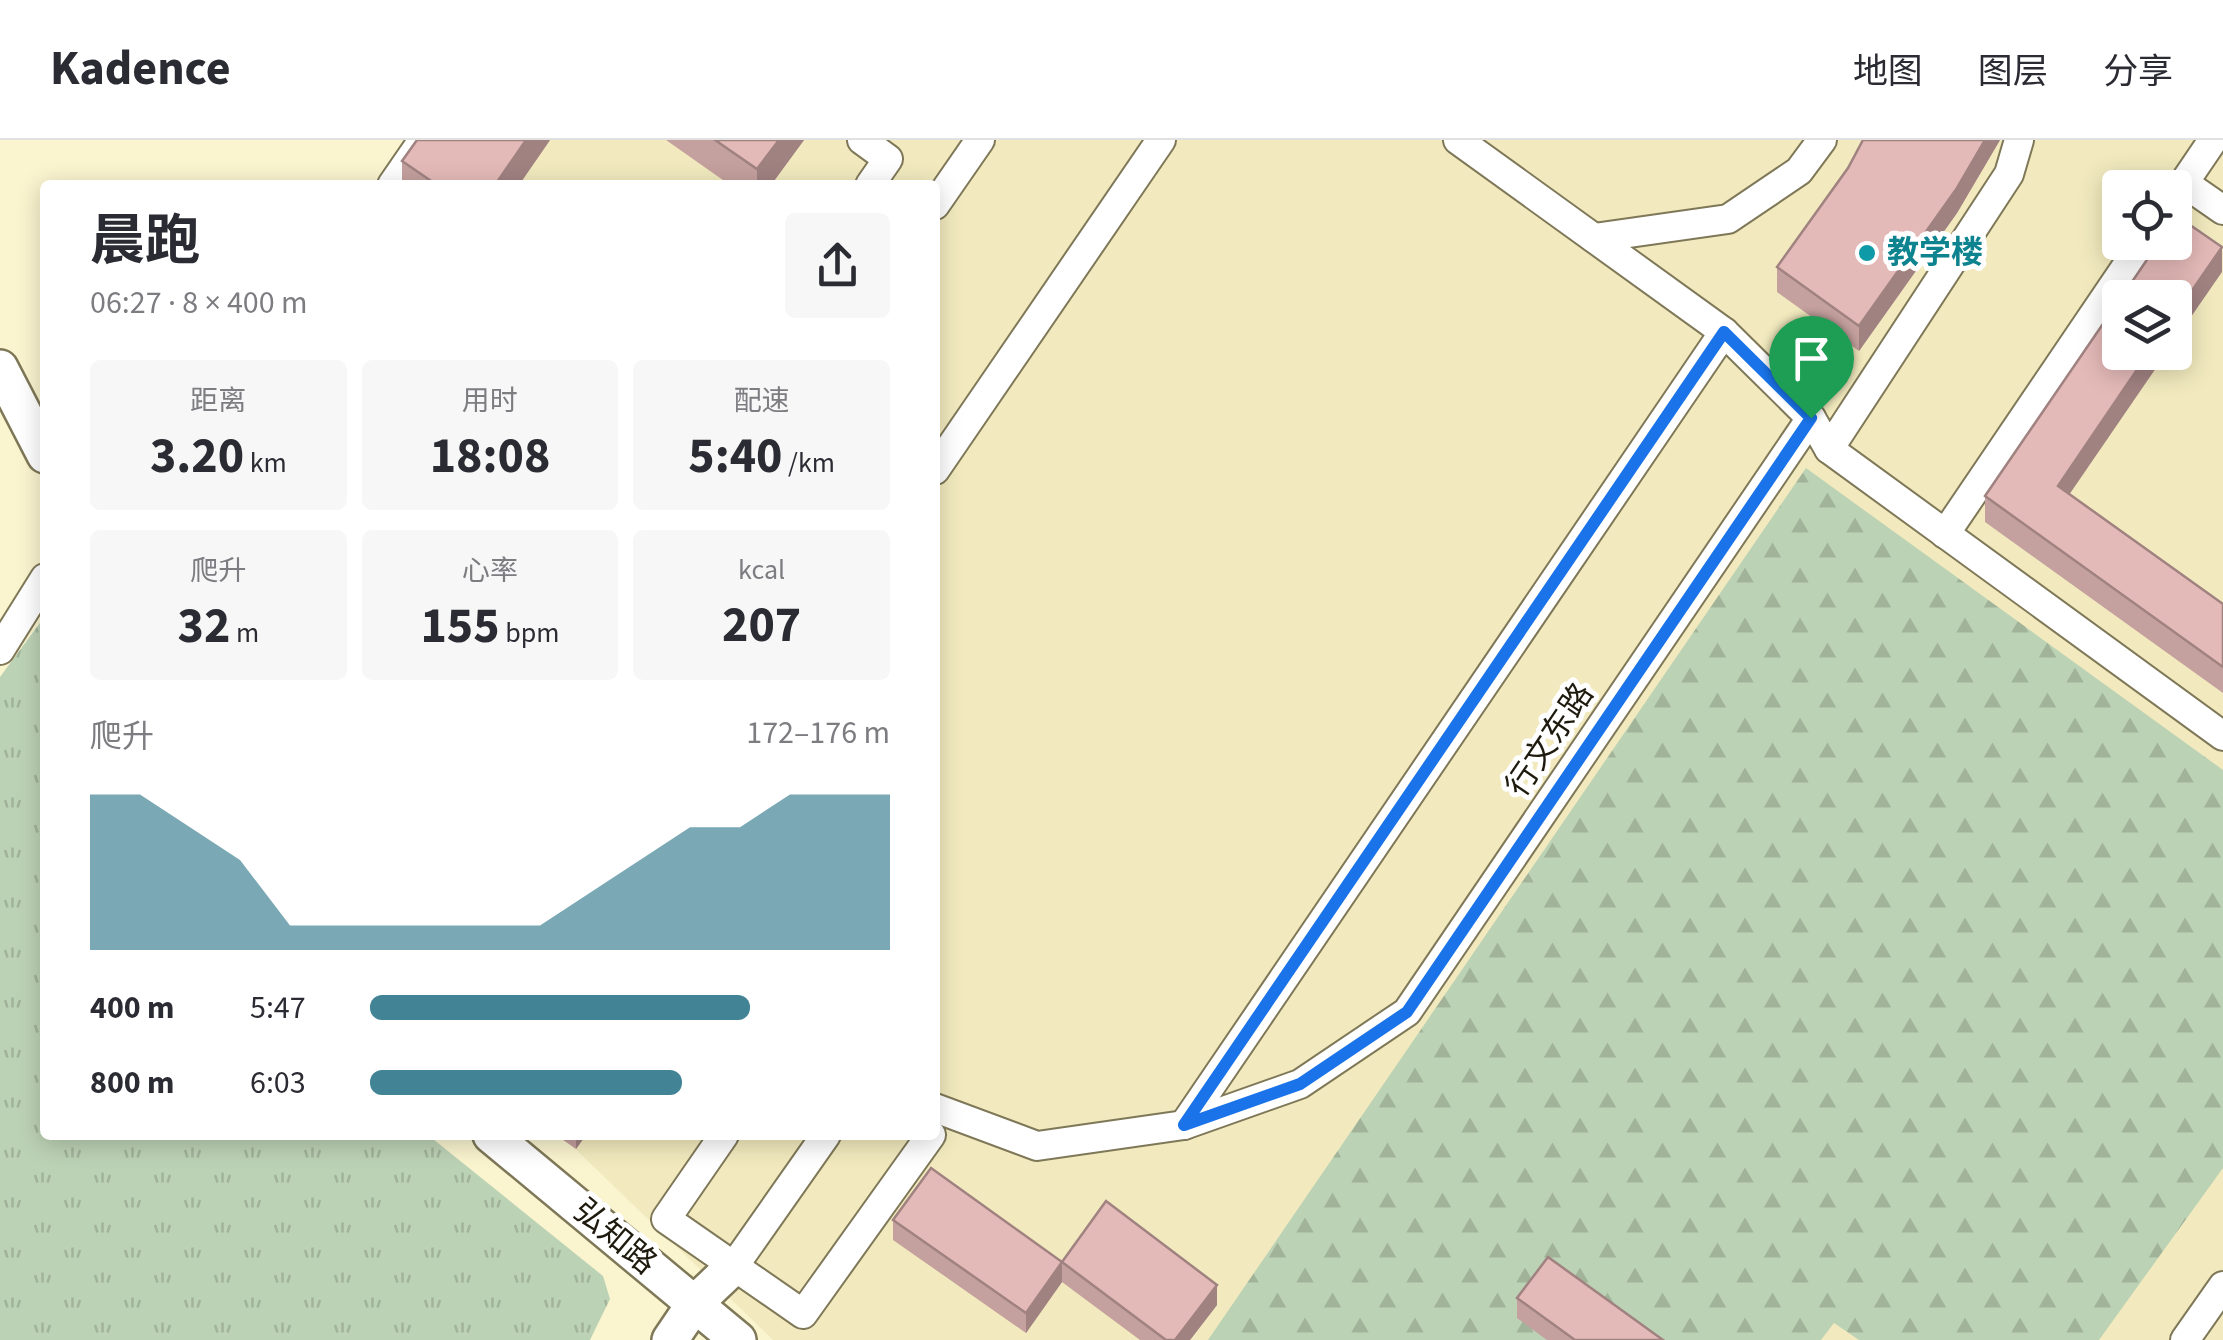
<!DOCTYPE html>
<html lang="zh">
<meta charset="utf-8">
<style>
:root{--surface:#fff;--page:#f7f7f7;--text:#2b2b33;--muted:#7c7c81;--line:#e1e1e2;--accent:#428496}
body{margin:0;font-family:"Source Sans 3","Noto Sans SC",sans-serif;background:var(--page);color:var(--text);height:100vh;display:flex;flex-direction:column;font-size:38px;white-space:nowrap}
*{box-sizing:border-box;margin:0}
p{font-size:32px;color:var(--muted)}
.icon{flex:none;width:55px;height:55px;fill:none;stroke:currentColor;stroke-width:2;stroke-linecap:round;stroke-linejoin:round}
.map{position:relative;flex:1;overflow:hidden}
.drawer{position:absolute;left:40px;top:40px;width:900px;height:960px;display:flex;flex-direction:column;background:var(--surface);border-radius:10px;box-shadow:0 5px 25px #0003}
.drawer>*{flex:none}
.controls{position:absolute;left:2102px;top:30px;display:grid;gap:20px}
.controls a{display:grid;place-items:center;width:90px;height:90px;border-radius:10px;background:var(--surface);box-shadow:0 5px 25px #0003;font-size:50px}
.pin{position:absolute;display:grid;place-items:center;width:85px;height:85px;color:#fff;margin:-102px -42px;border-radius:50% 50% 50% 0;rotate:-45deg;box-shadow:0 0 10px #0007}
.pin .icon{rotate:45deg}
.round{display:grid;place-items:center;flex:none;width:105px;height:105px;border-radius:10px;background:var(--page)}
.head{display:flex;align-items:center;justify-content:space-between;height:170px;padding:0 50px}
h1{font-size:55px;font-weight:700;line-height:75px}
.stats{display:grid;grid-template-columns:repeat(3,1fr);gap:15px;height:170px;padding:10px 50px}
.stats div{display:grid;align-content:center;border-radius:10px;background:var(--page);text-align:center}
.stats b{font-size:50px;font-weight:700}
.stats small{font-size:28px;font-weight:400}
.stats p{font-size:28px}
.chart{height:280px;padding:20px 50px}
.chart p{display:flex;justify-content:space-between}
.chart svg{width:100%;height:180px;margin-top:10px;fill:var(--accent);opacity:.7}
ul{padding:0 50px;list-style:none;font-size:32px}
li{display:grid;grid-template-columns:160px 120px 1fr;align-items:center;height:75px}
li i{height:25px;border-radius:12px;background:var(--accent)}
header{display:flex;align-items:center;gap:60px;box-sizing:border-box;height:140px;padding:0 50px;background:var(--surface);border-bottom:2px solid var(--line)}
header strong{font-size:48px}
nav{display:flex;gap:55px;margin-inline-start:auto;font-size:35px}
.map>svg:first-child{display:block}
.built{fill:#f2eabe;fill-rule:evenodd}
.grass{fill:url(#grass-tufts)}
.forest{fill:url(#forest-firs)}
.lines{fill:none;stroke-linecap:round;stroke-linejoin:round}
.minor-casing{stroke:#7f7858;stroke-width:32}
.tertiary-casing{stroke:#7f7858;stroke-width:40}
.minor{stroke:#fff;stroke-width:28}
.tertiary{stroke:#fff;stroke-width:35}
.wall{fill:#c4a09e}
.shaded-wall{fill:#a08281}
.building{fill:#e4bab8;stroke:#a08281;stroke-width:2.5}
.route-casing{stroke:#fff;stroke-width:20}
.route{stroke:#1a73e8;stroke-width:12}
.culture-dot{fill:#0f9aa8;stroke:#fff;stroke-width:4}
.labels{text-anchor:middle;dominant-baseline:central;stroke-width:10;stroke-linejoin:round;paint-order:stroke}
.culture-label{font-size:32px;font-weight:bold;fill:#0d838f;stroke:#fff;text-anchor:start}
.street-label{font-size:32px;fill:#1e1b0e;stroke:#fff}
</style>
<header>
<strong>Kadence</strong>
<nav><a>地图</a><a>图层</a><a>分享</a></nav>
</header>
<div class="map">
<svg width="2223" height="1200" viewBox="0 0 2223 1200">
<defs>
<pattern id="grass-tufts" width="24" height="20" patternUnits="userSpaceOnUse" patternTransform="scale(2.5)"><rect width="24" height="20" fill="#bcd2b5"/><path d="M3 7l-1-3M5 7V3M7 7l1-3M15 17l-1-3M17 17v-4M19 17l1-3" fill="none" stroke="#a1b49a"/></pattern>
<pattern id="forest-firs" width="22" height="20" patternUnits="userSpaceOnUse" patternTransform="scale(2.5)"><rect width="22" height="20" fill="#bcd2b5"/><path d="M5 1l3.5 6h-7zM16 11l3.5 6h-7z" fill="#a1b49a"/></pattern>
</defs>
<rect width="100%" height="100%" fill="#faf4cf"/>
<path class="built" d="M405,0H2223V1200H773L561,995H935V45H374ZM2120,48H2175V102H2120ZM2120,158H2175V212H2120Z"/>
<path class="grass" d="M45,476V995H428L603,1136L610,1159L590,1200H0V537Z"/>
<path class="forest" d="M1806,328L2223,630V1028L2099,1200H1859L1834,1183L1821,1200H1208Z"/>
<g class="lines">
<g class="minor-casing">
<g id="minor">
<path d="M862,0L888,19L870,45"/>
<path d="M1458,0L1724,192L1811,278"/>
<path d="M2184,43L2223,70"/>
<path d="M392,45L423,0"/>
<path d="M2175,56L2213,0"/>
<path d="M935,65L980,0"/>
<path d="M1594,98L1728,79L1799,31L1822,0"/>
<path d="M1829,309L2223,596"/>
<path d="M935,330L1161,0"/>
<path d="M1945,394L2143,102"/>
<path d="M0,510L45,438"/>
<path d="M935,968L1037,1006L1184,985L1300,944L1407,872L1811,278L1829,309L2009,34L2019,0"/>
<path d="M1184,985L1724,192"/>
<path d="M724,995L666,1079L803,1174L931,995"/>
<path d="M734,1126L826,995"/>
<path d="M2185,1200L2223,1146"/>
</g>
</g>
<g class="tertiary-casing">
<g id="tertiary">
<path d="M0,228L45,315"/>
<path d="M491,995L738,1200"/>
<path d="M670,1200L695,1163L734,1126"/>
</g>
</g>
<use href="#minor" class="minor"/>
<use href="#tertiary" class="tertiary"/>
</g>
<g class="wall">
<path d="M550,0L519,45H402V21Z"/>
<path d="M666,0H804L771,45H730Z"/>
<path d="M1863,0H2000L1957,73L1859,211L1777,152V127L1848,28Z"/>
<path d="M2070,354L2223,464V553L1985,382V356Z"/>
<path d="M556,995H586L576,1009Z"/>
<path d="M893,1080L1062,1122L1217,1165L1190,1200H1140L1062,1142L1026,1193L893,1100Z"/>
<path d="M1517,1158L1663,1200H1547L1517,1178Z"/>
</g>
<g class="shaded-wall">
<path d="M526,0H550L519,45H495Z"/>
<path d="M779,0H804L771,45H757V29Z"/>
<path d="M1985,0H2000L1957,73L1859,211V186Z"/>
<path d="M2222,107V132L2175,200V175Z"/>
<path d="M2149,212H2167L2058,371V346Z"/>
<path d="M576,995H586L576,1009Z"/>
<path d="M1062,1122V1142L1026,1193V1173Z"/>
<path d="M1217,1145V1165L1190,1200H1175Z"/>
</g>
<g class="building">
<path d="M417,0H526L495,45H437L402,21Z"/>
<path d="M715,0H779L757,29Z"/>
<path d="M1863,0H1985L1957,48L1859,186L1777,127L1848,28Z"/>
<path d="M2177,76L2222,107L2175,175V158H2121L2159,102H2175V79Z"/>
<path d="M2120,159V212H2149L2058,346L2223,464V527L1985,356Z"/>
<path d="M931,1028L1062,1122L1026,1173L893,1080Z"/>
<path d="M1106,1061L1217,1145L1175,1200H1166L1062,1122Z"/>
<path d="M1548,1117L1663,1200H1575L1517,1158Z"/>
</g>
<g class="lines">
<g class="route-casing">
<path id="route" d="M1724,192L1811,278L1407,872L1300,944L1184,985Z"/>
</g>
<use href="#route" class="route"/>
</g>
<circle class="culture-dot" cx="1867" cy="113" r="10"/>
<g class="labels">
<g class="culture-label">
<text x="1887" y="113">教学楼</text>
</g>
<g class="street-label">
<text transform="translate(1550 600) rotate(-56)">行文东路</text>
<text transform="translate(615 1097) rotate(40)">弘知路</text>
</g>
</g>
</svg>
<div class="controls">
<a><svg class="icon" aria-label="locate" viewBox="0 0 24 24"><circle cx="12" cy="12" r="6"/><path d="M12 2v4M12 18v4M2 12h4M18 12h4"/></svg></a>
<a><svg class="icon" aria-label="layers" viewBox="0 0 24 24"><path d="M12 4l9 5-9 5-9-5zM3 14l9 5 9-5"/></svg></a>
</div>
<div class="pin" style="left:1811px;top:278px;background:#1e9e55"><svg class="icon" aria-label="arrive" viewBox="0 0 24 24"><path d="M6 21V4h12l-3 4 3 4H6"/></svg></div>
<section class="drawer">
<div class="head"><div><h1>晨跑</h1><p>06:27 · 8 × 400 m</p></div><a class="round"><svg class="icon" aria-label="share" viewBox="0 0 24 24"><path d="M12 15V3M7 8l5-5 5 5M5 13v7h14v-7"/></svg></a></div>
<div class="stats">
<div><p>距离</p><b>3.20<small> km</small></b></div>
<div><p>用时</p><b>18:08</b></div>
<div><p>配速</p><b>5:40<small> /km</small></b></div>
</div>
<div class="stats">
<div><p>爬升</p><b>32<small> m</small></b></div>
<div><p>心率</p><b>155<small> bpm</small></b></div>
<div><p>kcal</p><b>207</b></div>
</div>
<div class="chart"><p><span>爬升</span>172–176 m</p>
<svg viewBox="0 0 160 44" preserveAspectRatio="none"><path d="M0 44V6L10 6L20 14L30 22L40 38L50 38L60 38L70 38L80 38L90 38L100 30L110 22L120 14L130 14L140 6L150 6L160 6V44z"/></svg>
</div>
<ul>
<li><b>400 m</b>5:47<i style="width:73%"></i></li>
<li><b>800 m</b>6:03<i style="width:60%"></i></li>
</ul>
</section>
</div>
